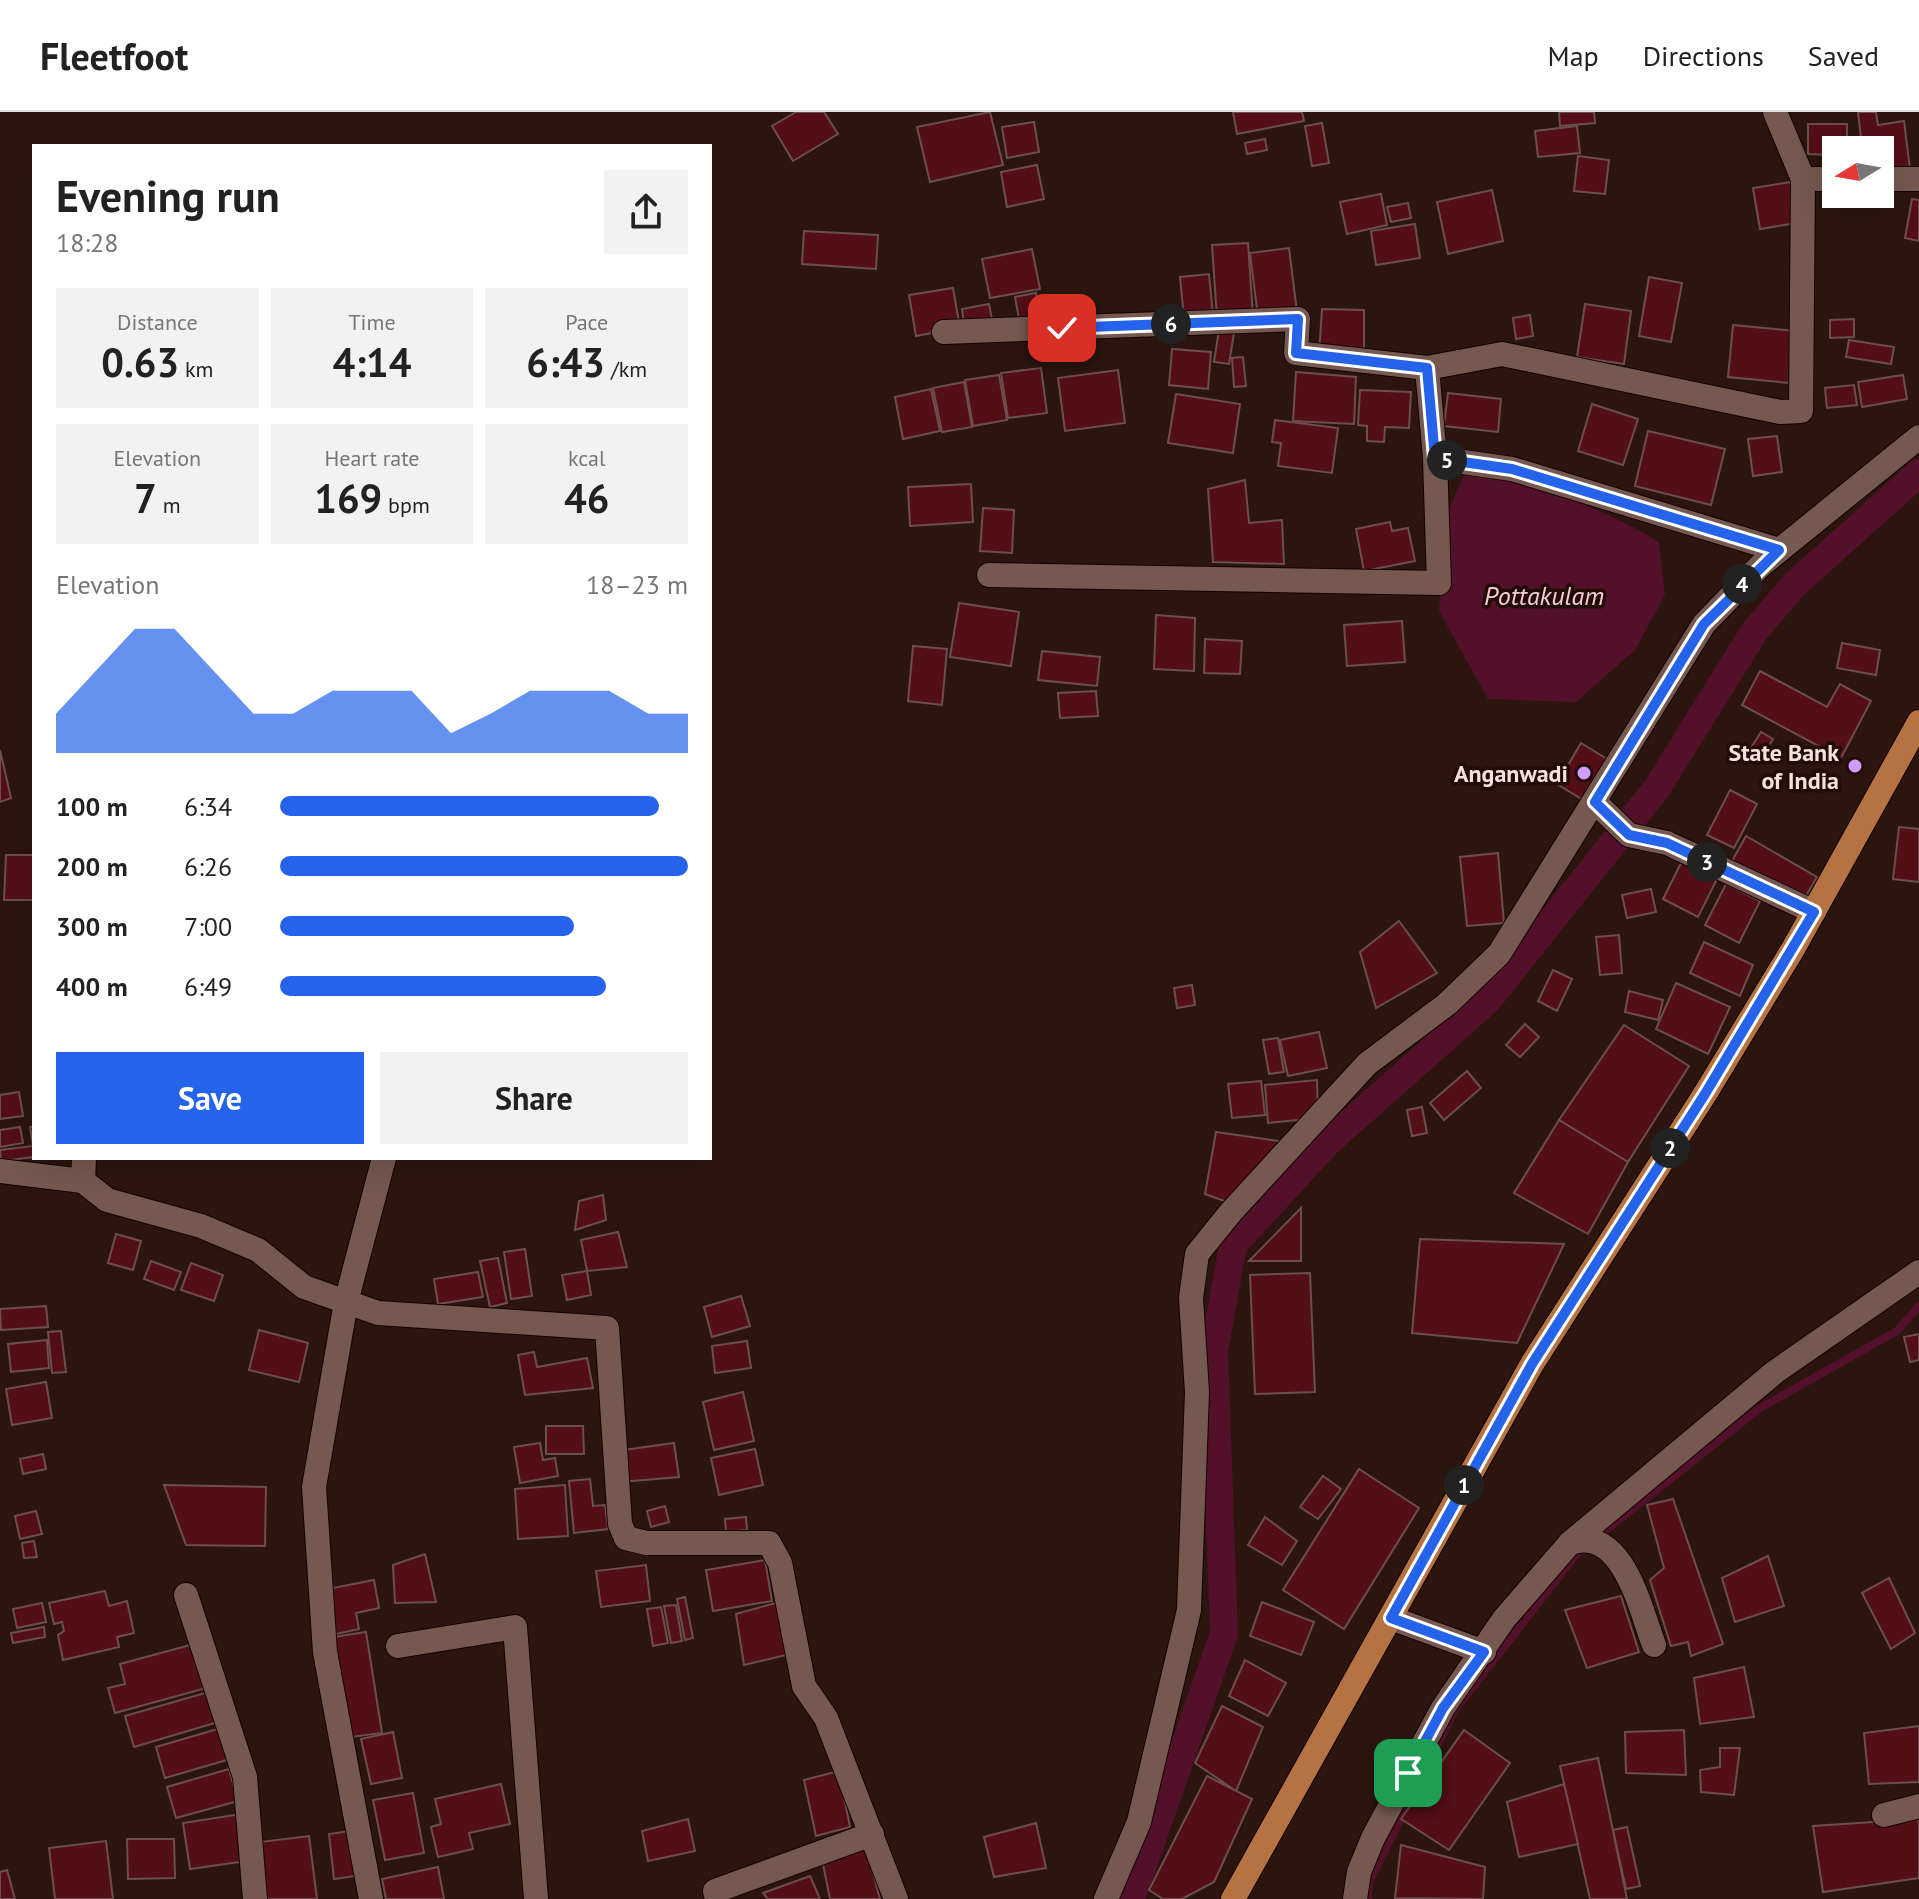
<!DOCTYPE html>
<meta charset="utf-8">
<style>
:root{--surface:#fff;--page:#f2f2f2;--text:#222;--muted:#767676;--line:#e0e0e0;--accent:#2563eb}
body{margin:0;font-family:"PT Sans",sans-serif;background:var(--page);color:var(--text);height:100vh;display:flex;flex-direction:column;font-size:30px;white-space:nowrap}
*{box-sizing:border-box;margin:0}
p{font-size:26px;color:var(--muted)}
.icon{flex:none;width:44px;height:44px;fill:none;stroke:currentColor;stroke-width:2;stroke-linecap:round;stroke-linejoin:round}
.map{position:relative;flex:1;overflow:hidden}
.sheet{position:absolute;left:32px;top:32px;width:680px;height:1016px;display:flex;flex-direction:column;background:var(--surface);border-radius:0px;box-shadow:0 8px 32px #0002}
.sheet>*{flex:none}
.needle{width:52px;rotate:259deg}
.fabs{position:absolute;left:1822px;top:24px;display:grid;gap:16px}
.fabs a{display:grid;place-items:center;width:72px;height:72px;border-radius:0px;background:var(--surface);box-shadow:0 8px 32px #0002;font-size:40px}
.pin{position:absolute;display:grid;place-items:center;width:68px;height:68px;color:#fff;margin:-34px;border-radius:16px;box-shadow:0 4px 12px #0006}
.km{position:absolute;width:40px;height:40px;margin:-20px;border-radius:50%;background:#222;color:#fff;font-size:22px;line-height:40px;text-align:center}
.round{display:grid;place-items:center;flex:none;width:84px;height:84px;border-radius:0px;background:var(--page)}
.head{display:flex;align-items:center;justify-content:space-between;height:136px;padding:0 24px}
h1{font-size:44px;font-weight:800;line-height:60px}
.metrics{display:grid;grid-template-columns:repeat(3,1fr);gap:12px;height:136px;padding:8px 24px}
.metrics div{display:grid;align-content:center;border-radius:0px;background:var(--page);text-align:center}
.metrics b{font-size:40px;font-weight:800}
.metrics small{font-size:22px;font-weight:400}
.metrics p{font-size:22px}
.chart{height:224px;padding:16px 24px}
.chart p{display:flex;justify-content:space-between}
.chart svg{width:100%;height:144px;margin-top:8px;fill:var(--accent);opacity:.7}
.button{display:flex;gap:16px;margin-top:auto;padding:16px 24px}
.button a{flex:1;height:92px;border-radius:0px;background:var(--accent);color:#fff;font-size:32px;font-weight:800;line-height:92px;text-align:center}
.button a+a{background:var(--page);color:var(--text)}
ul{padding:0 24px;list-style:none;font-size:26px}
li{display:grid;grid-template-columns:128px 96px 1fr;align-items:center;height:60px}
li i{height:20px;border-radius:10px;background:var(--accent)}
header{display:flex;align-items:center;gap:48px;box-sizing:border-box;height:112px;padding:0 40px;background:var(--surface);border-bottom:2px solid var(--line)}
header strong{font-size:38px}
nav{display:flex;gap:44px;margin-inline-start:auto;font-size:28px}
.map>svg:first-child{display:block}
.water{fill:#52102a}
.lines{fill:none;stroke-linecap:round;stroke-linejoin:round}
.stream{stroke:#52102a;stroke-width:8}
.canal{stroke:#52102a;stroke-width:28}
.building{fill:#530e16;stroke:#6c4e4e;stroke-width:2}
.minor-casing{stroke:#130200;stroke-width:26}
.major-casing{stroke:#130200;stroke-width:26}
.minor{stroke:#755950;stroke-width:24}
.major{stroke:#b57343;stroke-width:24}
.route-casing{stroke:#fff;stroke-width:16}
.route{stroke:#2563eb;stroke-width:10}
.poi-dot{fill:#d09dff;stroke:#220c06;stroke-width:3}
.labels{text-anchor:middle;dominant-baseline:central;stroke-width:7;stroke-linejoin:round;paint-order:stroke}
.poi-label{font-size:24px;font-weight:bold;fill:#f3e2dd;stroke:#220c06;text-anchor:end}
.water-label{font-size:26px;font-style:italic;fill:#f8ccd7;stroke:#220c06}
</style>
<header>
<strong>Fleetfoot</strong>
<nav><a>Map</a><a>Directions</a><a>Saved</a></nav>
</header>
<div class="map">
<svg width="1919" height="1787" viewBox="0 0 1919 1787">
<rect width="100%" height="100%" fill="#2c150e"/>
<path class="water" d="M1467,357C1535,374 1599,393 1659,430L1665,483L1635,538L1576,590L1488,587L1439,499L1448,398Z"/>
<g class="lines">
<g class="stream">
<path d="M1601,1422L1760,1296L1897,1219L1919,1194"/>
<path d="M1368,1787L1369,1770L1455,1598L1579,1439"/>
</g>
<path class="canal" d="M1131,1787L1224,1522L1214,1239L1233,1133L1328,1030L1488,888L1657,676L1754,520L1795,472L1919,361"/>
</g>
<g class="building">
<path d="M796,0H824L838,22L793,49L772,14Z"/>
<path d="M990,0L1003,53L930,70L917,15Z"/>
<path d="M1233,0H1302L1304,9L1237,22Z"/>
<path d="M1559,0H1594L1595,11L1560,14Z"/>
<path d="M1858,0H1876L1878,13L1904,9L1912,74L1880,73V38H1847L1862,35Z"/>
<path d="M1034,10L1039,40L1007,46L1002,15Z"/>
<path d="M1322,11L1329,51L1312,54L1305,14Z"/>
<path d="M1808,12H1847V38H1836V43L1808,42Z"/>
<path d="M1577,14L1580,41L1538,45L1535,19Z"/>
<path d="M1265,27L1267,38L1247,42L1245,31Z"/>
<path d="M1578,44L1609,48L1605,82L1574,79Z"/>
<path d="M1037,53L1044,87L1007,95L1001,60Z"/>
<path d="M1797,69L1803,110L1760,117L1753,76Z"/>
<path d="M1492,78L1503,129L1448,142L1437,90Z"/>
<path d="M1381,82L1387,113L1347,122L1340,90Z"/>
<path d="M1912,87L1919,88V129L1905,126Z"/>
<path d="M1408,91L1411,106L1391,110L1387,95Z"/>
<path d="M1415,112L1420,146L1376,153L1371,119Z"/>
<path d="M804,119L878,123L876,157L802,152Z"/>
<path d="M1248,131L1253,204L1217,206L1212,133Z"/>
<path d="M1289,136L1297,200L1258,205L1250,141Z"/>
<path d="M1032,137L1040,177L990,186L982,147Z"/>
<path d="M1209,162L1213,203L1184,206L1180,165Z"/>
<path d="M1649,165L1682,171L1671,230L1639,224Z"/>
<path d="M953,176L960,216L916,224L909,183Z"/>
<path d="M1036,181L1042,214L1021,218L1015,185Z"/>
<path d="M989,192L993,213L965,218L962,197Z"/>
<path d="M1585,192L1631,199L1624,252L1577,245Z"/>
<path d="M1322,197L1364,198V242H1319Z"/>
<path d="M1530,203L1533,224L1516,227L1513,206Z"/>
<path d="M1854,207V225L1830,226V208Z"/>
<path d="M1733,213L1795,219L1789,271L1728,265Z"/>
<path d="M1219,218L1234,221L1229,252L1214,250Z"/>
<path d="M1849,228L1894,235L1891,252L1846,245Z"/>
<path d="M1172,237L1211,240L1208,277L1169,273Z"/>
<path d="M1243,245L1246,274L1234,275L1232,246Z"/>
<path d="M1041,256L1047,301L1008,306L1001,261Z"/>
<path d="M1118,258L1125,311L1065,319L1058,266Z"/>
<path d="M1296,260L1356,265L1354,312L1293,309Z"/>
<path d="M999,263L1007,308L973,314L965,268Z"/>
<path d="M1903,263L1907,287L1862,295L1858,270Z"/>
<path d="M964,270L972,315L942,320L933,276Z"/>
<path d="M1854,273L1857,293L1827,296L1825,276Z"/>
<path d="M931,277L940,319L903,327L895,285Z"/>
<path d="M1360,278L1411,280L1409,316L1385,315L1384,330L1367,329V314L1358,313Z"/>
<path d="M1448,281L1501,287L1498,320L1444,314Z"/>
<path d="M1176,282L1240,292L1233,341L1168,331Z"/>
<path d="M1592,292L1638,307L1623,353L1578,339Z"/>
<path d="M1275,308L1338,316L1332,361L1278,354L1281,331L1272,330Z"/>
<path d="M1648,319L1725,337L1711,393L1635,374Z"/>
<path d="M1777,324L1782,360L1753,364L1748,327Z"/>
<path d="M1245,368L1249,411L1282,408L1284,452L1213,450L1208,377Z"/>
<path d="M971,372L973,410L910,414L908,375Z"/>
<path d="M983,396L1014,398L1012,441L980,439Z"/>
<path d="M1390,410L1392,419L1408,416L1415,449L1364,459L1356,417Z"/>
<path d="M959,491L1019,500L1011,554L950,545Z"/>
<path d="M1156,503L1195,506L1194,559L1154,557Z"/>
<path d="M1402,509L1405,550L1347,554L1344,513Z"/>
<path d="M1205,527L1242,529L1240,562L1204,561Z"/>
<path d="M1842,531L1880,538L1876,563L1837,556Z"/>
<path d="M913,534L947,537L942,593L908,589Z"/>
<path d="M1042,539L1100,545L1097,574L1038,568Z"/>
<path d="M1760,559L1827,595L1840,572L1871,589L1841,646L1742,593Z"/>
<path d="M1096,579L1098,604L1060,606L1058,581Z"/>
<path d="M1761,620L1773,627L1759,649L1747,642Z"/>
<path d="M1581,631L1612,650L1588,691L1557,672Z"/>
<path d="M0,638L11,686L0,690Z"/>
<path d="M1730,678L1757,692L1734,736L1707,723Z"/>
<path d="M1899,715L1919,717V770L1893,767Z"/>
<path d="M1746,724L1817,765L1803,789L1732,749Z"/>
<path d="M1498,741L1504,811L1467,814L1460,745Z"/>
<path d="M6,743H34V788H4Z"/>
<path d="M1683,747L1718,765L1698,805L1663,787Z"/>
<path d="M1726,772L1760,789L1739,831L1705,813Z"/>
<path d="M1651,777L1656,800L1627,806L1622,783Z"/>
<path d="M1399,809L1437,861L1376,896L1360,840Z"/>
<path d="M1619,823L1622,861L1600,863L1596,825Z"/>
<path d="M1704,830L1753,853L1740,884L1690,861Z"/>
<path d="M1553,858L1572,867L1557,899L1538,889Z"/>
<path d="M1676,871L1730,895L1708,942L1656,917Z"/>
<path d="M1192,873L1195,893L1177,896L1174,876Z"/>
<path d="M1629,879L1663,888L1658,908L1625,900Z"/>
<path d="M1525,912L1539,925L1520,945L1506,933Z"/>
<path d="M1624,913L1689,954L1628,1050L1559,1008Z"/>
<path d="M1319,920L1327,956L1288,964L1280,928Z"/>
<path d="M1278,926L1284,960L1269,962L1263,928Z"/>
<path d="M1467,959L1481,976L1444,1008L1430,991Z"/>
<path d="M1317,968L1318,1006L1268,1011L1265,973Z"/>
<path d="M1261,969L1265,1003L1232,1006L1228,972Z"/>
<path d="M19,980L23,1004L0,1007V983Z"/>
<path d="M1422,995L1427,1021L1412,1024L1407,998Z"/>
<path d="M1559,1008L1628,1050L1588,1122L1514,1081Z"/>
<path d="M34,1014V1045L1,1049L0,1038L33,1034L30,1015Z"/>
<path d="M20,1015L23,1031L0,1035V1018Z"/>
<path d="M1216,1020L1293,1031L1233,1092L1205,1082Z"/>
<path d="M603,1083L606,1108L575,1118L579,1089Z"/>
<path d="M1301,1096V1149H1249Z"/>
<path d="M618,1120L627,1155L587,1159L581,1128Z"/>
<path d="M116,1122L141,1129L133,1158L108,1151Z"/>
<path d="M1420,1127L1564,1132L1517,1231L1412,1221Z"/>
<path d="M525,1137L532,1184L511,1187L504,1140Z"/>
<path d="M498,1146L507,1191L490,1195L480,1149Z"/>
<path d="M151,1149L181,1160L174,1178L144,1167Z"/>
<path d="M191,1151L223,1163L214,1189L181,1178Z"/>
<path d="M587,1159L591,1183L567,1188L562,1163Z"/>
<path d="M478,1160L483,1185L438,1192L434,1167Z"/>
<path d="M1310,1161L1315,1280L1255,1282L1250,1163Z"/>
<path d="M741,1184L750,1214L712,1225L704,1195Z"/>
<path d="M46,1194L48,1215L1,1218L0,1197Z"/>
<path d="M259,1218L308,1231L299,1270L249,1258Z"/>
<path d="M61,1219L66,1260L52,1261L48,1220Z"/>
<path d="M1919,1222V1248L1910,1250L1904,1225Z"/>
<path d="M47,1228L49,1256L11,1260L8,1232Z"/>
<path d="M747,1229L751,1256L715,1261L712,1234Z"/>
<path d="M534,1240L537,1255L587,1246L593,1276L525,1283L518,1243Z"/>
<path d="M46,1270L52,1306L12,1313L6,1277Z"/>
<path d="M743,1280L754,1329L714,1338L703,1290Z"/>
<path d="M546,1314H583L584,1342H546Z"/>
<path d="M540,1331L543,1348L555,1346L558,1364L520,1371L514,1335Z"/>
<path d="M674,1331L679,1365L621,1370L616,1339Z"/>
<path d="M755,1337L763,1373L719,1383L711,1346Z"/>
<path d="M43,1342L46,1357L23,1362L20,1347Z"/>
<path d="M1359,1357L1419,1396L1344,1517L1283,1478Z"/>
<path d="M1323,1364L1341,1377L1318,1407L1300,1395Z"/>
<path d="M590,1367L593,1394L605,1393L608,1417L574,1421L569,1369Z"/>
<path d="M164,1373L266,1375L265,1434L186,1433Z"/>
<path d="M565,1373L568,1424L518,1427L515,1377Z"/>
<path d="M1673,1387L1723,1532L1691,1544L1688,1530L1671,1534L1650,1468L1664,1456L1647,1393Z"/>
<path d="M665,1394L669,1410L651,1415L647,1399Z"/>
<path d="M36,1399L42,1422L20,1427L15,1404Z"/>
<path d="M746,1405L747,1418L726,1420L725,1407Z"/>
<path d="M1265,1405L1297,1429L1282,1453L1248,1433Z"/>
<path d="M34,1429L37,1445L24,1446L22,1431Z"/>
<path d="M425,1442L436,1490L395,1491L393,1453Z"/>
<path d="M1768,1444L1784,1494L1735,1510L1722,1466Z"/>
<path d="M765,1448L772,1489L713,1499L706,1458Z"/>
<path d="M646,1453L650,1489L601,1495L596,1459Z"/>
<path d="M1889,1466L1915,1521L1891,1537L1862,1481Z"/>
<path d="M374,1468L379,1496L356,1501L359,1517L336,1522L328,1477Z"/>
<path d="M105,1479L109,1494L127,1489L134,1521L117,1525L119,1535L63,1548L58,1523L64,1519L62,1510L54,1512L49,1491Z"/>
<path d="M1621,1484L1639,1540L1587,1556L1565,1498Z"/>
<path d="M685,1485L693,1526L685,1528L677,1487Z"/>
<path d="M779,1490L786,1543L744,1553L736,1502Z"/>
<path d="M1262,1490L1314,1510L1301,1543L1250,1524Z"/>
<path d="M42,1491L46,1510L17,1516L13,1497Z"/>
<path d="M676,1493L682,1529L671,1531L664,1494Z"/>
<path d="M661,1495L668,1531L653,1534L647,1497Z"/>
<path d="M44,1515L45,1525L13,1531L11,1521Z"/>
<path d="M366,1520L382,1621L351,1625L334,1525Z"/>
<path d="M205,1529L217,1573L115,1601L108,1576L125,1572L120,1552Z"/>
<path d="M1245,1548L1286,1571L1268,1604L1229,1584Z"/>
<path d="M1744,1555L1754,1605L1700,1612L1694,1566Z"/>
<path d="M219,1577L228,1607L134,1635L125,1604Z"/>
<path d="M1222,1594L1263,1615L1236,1679L1195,1651Z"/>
<path d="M228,1614L237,1645L165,1666L156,1635Z"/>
<path d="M1919,1614V1670L1869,1672L1864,1621Z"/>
<path d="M1464,1618L1510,1651L1449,1738L1401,1707Z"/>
<path d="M1684,1618L1686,1663L1626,1661L1625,1620Z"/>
<path d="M393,1620L402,1666L371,1672L361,1627Z"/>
<path d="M1720,1636H1740L1734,1683L1701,1680L1700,1658L1720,1655Z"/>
<path d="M1598,1646L1627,1787H1590L1560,1654Z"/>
<path d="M229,1657L238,1689L176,1706L167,1675Z"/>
<path d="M839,1659L850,1715L816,1724L804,1668Z"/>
<path d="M1207,1664L1252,1687L1214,1770L1182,1787H1163L1149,1778Z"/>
<path d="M501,1672L510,1712L469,1721L473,1737L438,1745L431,1715L441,1712L435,1687Z"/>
<path d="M1564,1672L1578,1732L1519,1745L1507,1690Z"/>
<path d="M413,1681L424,1741L385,1748L373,1688Z"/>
<path d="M248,1701L254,1748L190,1757L183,1711Z"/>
<path d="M688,1707L695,1739L648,1749L642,1719Z"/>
<path d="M1919,1707V1766L1823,1780L1813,1714Z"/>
<path d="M1036,1711L1046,1756L994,1765L984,1725Z"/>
<path d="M1627,1715L1640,1774L1626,1777L1613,1718Z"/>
<path d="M350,1719L355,1764L334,1767L329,1722Z"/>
<path d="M309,1724L317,1787H267L260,1730Z"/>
<path d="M127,1727H174L175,1766L128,1767Z"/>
<path d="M106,1729L113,1787H55L49,1736Z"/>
<path d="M865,1731L880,1787H830L823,1752Z"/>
<path d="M1401,1733L1485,1755L1483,1787L1395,1786Z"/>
<path d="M438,1755L444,1787H386L382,1767Z"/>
<path d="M7,1758L15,1787H0V1760Z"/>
<path d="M810,1764L820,1787H768L763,1781Z"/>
</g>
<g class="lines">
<g class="minor-casing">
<g id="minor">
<path d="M1775,0L1803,67H1836"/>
<path d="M1880,67H1919"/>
<path d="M944,220L1298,207L1296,241L1427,256L1502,242L1780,300L1801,299L1803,67"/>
<path d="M1435,346L1512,357L1779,438"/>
<path d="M989,463L1439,471L1435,346L1427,256"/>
<path d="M1595,690L1629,723L1667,731L1814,800"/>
<path d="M0,1059L83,1069L84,1046"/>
<path d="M83,1069L107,1088L201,1114L258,1138L304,1175L378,1201L607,1216L620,1412L626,1426L646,1431H769L780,1451L804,1574L826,1606L896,1787"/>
<path d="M1570,1431C1623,1413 1640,1497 1654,1533"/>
<path d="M186,1483L245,1665L255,1787"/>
<path d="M1391,1506L1484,1540"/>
<path d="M398,1534L515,1515L536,1787"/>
<path d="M1884,1703L1919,1694"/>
<path d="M371,1787L325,1540L314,1375L346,1190L384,1046"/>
<path d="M717,1787L715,1779L872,1722"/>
<path d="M1106,1787L1139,1710L1189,1498L1197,1280L1191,1186L1197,1142L1231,1100L1367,952L1447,892L1499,842L1704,512L1760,454L1919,325"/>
<path d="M1355,1787L1359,1760L1373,1726L1443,1596L1504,1507L1570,1431L1775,1260L1919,1160"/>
</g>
</g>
<g class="major-casing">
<path id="major" d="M1233,1787L1532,1252L1705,982L1793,837L1919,610"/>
</g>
<use href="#minor" class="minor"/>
<use href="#major" class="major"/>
</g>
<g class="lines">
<g class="route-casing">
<path id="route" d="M1062,216L1298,207L1296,241L1427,256L1435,346L1512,357L1779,438L1704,512L1595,690L1629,723L1667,731L1814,800L1705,982L1532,1252L1391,1506L1484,1540L1443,1596L1408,1661"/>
</g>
<use href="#route" class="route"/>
</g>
<g class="poi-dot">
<circle cx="1855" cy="654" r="8"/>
<circle cx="1584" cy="661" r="8"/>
</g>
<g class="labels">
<g class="poi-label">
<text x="1839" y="640">State Bank<tspan x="1839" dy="28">of India</tspan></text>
<text x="1568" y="661">Anganwadi</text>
</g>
<g class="water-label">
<text x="1544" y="483">Pottakulam</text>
</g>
</g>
</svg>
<div class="fabs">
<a><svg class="needle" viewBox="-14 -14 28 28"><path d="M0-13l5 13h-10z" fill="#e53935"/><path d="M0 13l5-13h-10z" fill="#767676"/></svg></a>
</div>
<div class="pin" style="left:1408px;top:1661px;background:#1e9e55"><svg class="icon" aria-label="arrive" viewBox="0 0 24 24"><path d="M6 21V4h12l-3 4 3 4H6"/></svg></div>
<div class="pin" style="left:1062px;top:216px;background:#d93025"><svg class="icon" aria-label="check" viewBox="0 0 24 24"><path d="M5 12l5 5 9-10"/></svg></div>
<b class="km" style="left:1464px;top:1373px">1</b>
<b class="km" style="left:1670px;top:1036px">2</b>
<b class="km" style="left:1707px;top:750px">3</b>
<b class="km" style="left:1742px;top:472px">4</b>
<b class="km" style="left:1447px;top:348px">5</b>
<b class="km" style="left:1171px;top:212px">6</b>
<section class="sheet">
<div class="head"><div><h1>Evening run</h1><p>18:28</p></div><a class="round"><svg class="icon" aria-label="share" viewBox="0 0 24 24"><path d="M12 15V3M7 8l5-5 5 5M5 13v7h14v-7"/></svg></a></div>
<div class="metrics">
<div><p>Distance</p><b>0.63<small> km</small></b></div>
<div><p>Time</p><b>4:14</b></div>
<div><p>Pace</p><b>6:43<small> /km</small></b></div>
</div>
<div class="metrics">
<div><p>Elevation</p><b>7<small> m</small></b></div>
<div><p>Heart rate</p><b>169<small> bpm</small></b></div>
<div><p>kcal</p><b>46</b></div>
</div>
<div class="chart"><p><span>Elevation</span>18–23 m</p>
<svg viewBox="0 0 160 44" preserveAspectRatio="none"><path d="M0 44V32L10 19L20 6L30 6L40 19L50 32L60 32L70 25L80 25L90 25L100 38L110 32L120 25L130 25L140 25L150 32L160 32V44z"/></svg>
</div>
<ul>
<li><b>100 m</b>6:34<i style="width:93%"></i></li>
<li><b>200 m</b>6:26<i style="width:100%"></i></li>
<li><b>300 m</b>7:00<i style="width:72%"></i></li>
<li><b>400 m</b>6:49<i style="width:80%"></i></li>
</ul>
<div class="button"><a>Save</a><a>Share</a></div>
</section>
</div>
